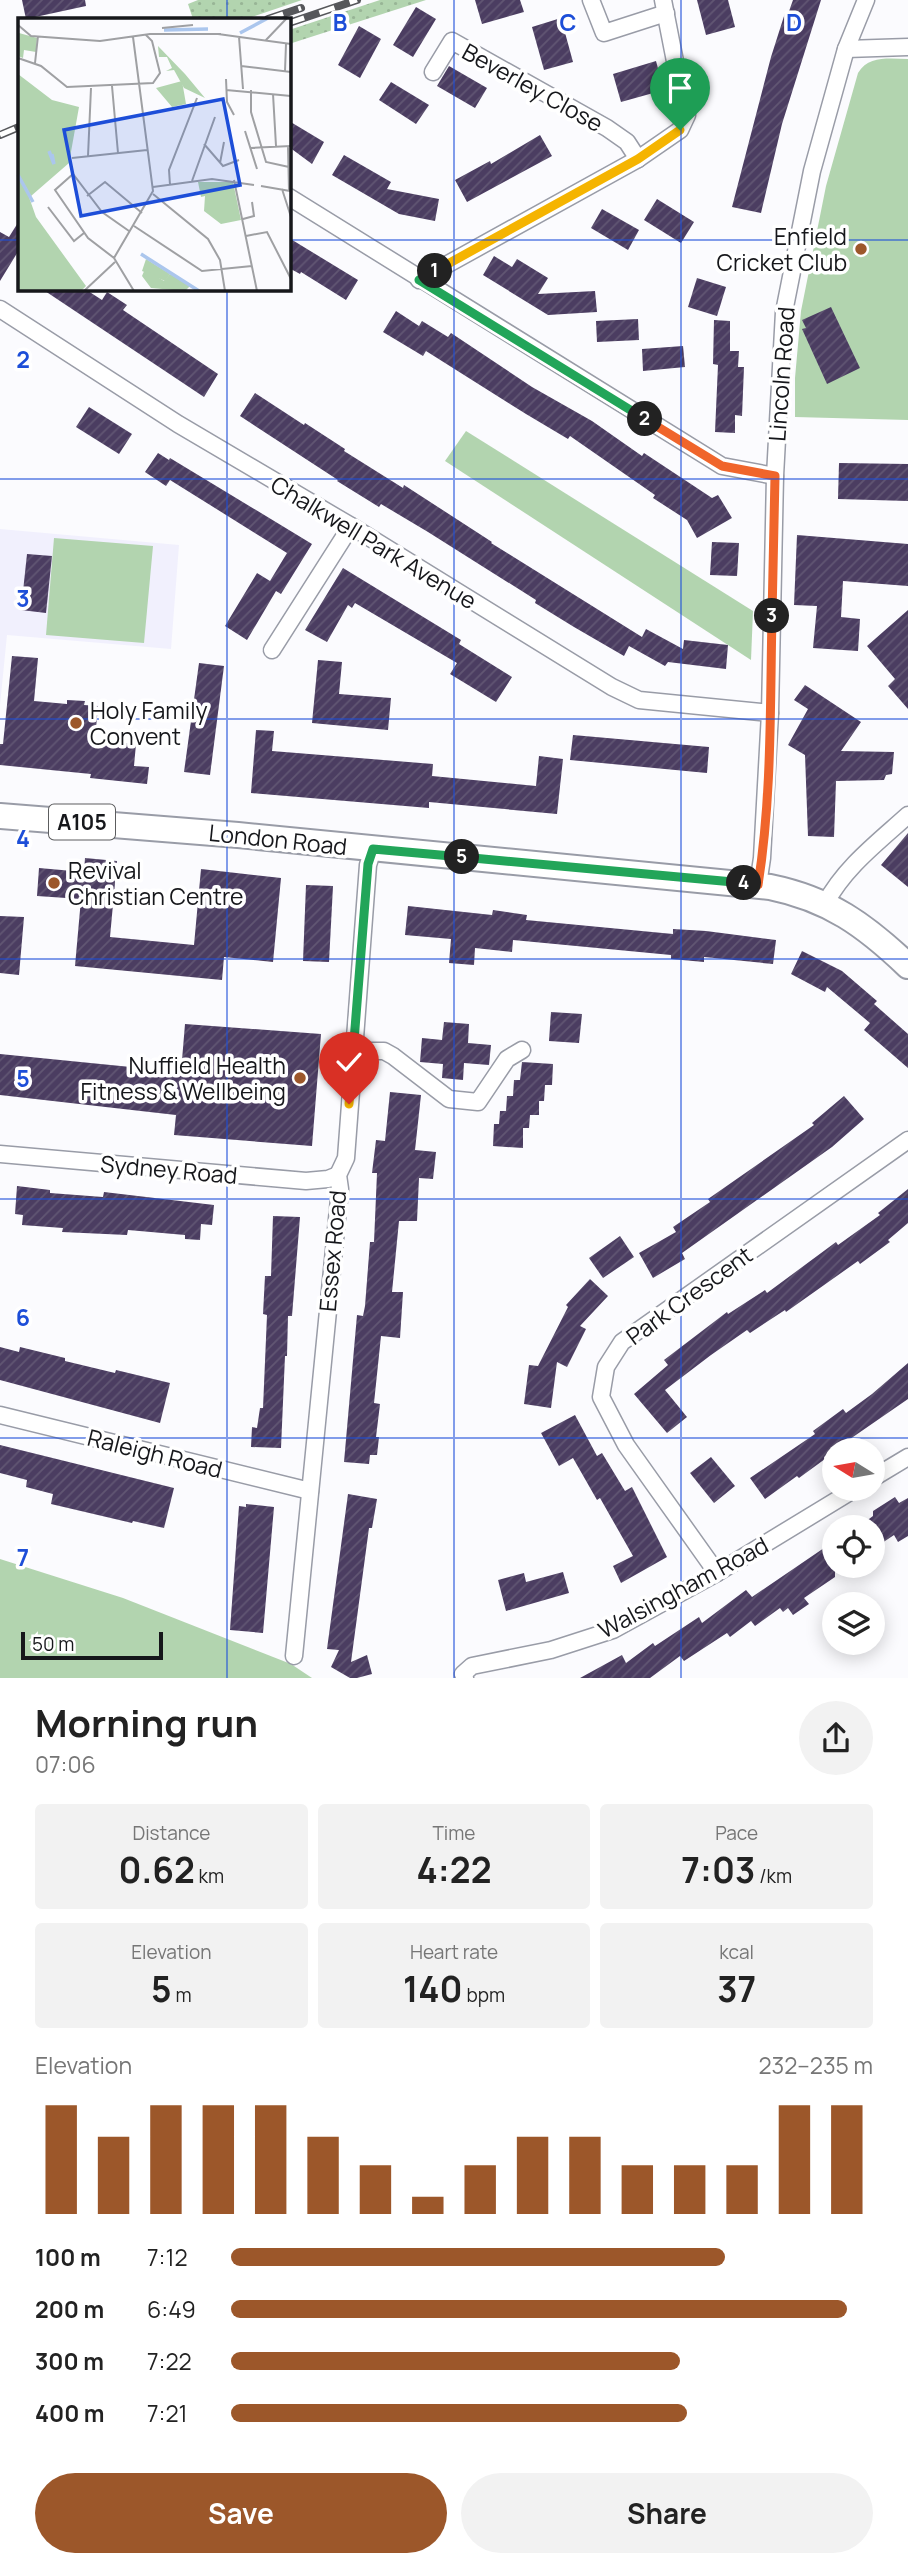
<!DOCTYPE html>
<meta charset="utf-8">
<style>
:root{--surface:#fff;--page:#f2f2f2;--text:#222;--muted:#767676;--accent:#9c572a}
body{margin:0;font-family:Manrope,sans-serif;background:var(--page);color:var(--text);height:100vh;display:flex;flex-direction:column;font-size:26px;white-space:nowrap}
*{box-sizing:border-box;margin:0}
p{font-size:23px;color:var(--muted)}
.icon{flex:none;width:38px;height:38px;fill:none;stroke:currentColor;stroke-width:2;stroke-linecap:round;stroke-linejoin:round}
.map{position:relative;height:1678px;overflow:hidden}
.sheet{display:flex;flex-direction:column;background:var(--surface);flex:1}
.sheet>*{flex:none}
.needle{width:46px;rotate:281deg}
.buttons{position:absolute;left:822px;top:1438px;display:grid;gap:14px}
.buttons a{display:grid;place-items:center;width:63px;height:63px;border-radius:50%;background:var(--surface);box-shadow:0 4px 18px #0003;font-size:35px}
.scale{position:absolute;left:21px;bottom:18px;width:142px;box-sizing:border-box;padding-left:7px;border:4px solid #16171b;border-top:0;font-size:19px;line-height:24px;white-space:nowrap;color:#16171b;-webkit-text-stroke:5px #fff;paint-order:stroke}
.pin{position:absolute;display:grid;place-items:center;width:60px;height:60px;color:#fff;margin:-72px -30px;border-radius:50% 50% 50% 0;rotate:-45deg;box-shadow:0 0 7px #0007}
.pin .icon{rotate:45deg}
.km{position:absolute;width:35px;height:35px;margin:-18px;border-radius:50%;background:#222;color:#fff;font-size:19px;line-height:35px;text-align:center}
.round{display:grid;place-items:center;flex:none;width:74px;height:74px;border-radius:37px;background:var(--page)}
.headline{display:flex;align-items:center;justify-content:space-between;height:119px;padding:0 35px}
h1{font-size:38px;font-weight:700;line-height:52px}
.stats{display:grid;grid-template-columns:repeat(3,1fr);gap:10px;height:119px;padding:7px 35px}
.stats div{display:grid;align-content:center;border-radius:7px;background:var(--page);text-align:center}
.stats b{font-size:35px;font-weight:700}
.stats small{font-size:19px;font-weight:400}
.stats p{font-size:19px}
.chart{height:196px;padding:14px 35px}
.chart p{display:flex;justify-content:space-between}
.chart svg{width:100%;height:126px;margin-top:7px;stroke:var(--accent);stroke-width:6}
.button{display:flex;gap:14px;margin-top:auto;padding:14px 35px}
.button a{flex:1;height:80px;border-radius:42px;background:var(--accent);color:#fff;font-size:28px;font-weight:700;line-height:80px;text-align:center}
.button a+a{background:var(--page);color:var(--text)}
ul{padding:0 35px;list-style:none;font-size:23px}
li{display:grid;grid-template-columns:112px 84px 1fr;align-items:center;height:52px}
li i{height:18px;border-radius:9px;background:var(--accent)}
.map>svg:first-child{display:block}
.education{fill:#f1f0fd}
.grass{fill:url(#grass-dots)}
.green{fill:#b2d4af}
.building{fill:url(#building-hatch)}
.lines{fill:none;stroke-linecap:round;stroke-linejoin:round}
.minor-casing{stroke:#999ca7;stroke-width:19}
.primary-casing{stroke:#999ca7;stroke-width:28}
.minor{stroke:#fff;stroke-width:16}
.primary{stroke:#fff;stroke-width:24}
.rail-casing{stroke:#56575b;stroke-width:8}
.rail{stroke:#fff;stroke-width:5;stroke-dasharray:16;stroke-linecap:butt}
.split-1-casing{stroke:#fff;stroke-width:14}
.split-2-casing{stroke:#fff;stroke-width:14}
.split-3-casing{stroke:#fff;stroke-width:14}
.split-4-casing{stroke:#fff;stroke-width:14}
.split-5-casing{stroke:#fff;stroke-width:14}
.split-6-casing{stroke:#fff;stroke-width:14}
.split-7-casing{stroke:#fff;stroke-width:14}
.split-1{stroke:#f5b400;stroke-width:9}
.split-2{stroke:#22a559;stroke-width:9}
.split-3{stroke:#f0652b;stroke-width:9}
.split-4{stroke:#f0652b;stroke-width:9}
.split-5{stroke:#22a559;stroke-width:9}
.split-6{stroke:#22a559;stroke-width:9}
.split-7{stroke:#f5b400;stroke-width:9}
.grid{fill:none;stroke:#1d4ed8;stroke-width:2;stroke-opacity:0.55}
.poi-dot{fill:#9c572a;stroke:#fff;stroke-width:2.5}
.labels{text-anchor:middle;dominant-baseline:central;stroke-width:7;stroke-linejoin:round;paint-order:stroke}
.shield{fill:#fff;stroke:#5c5d5f;stroke-width:2}
.shield-label{font-size:21px;font-weight:bold;fill:#16171b}
.street-label{font-size:23px;fill:#16171b;stroke:#fff}
.poi-label{font-size:23px;fill:#16171b;stroke:#fff;text-anchor:end}
.inset-river{fill:none;stroke:#abc6ed;stroke-width:3.5}
.inset-road{fill:none;stroke:#9fa0a3;stroke-width:2}
.view{fill:#1d4ed8;fill-opacity:0.15;stroke:#1d4ed8;stroke-width:3.5}
.inset-edge{fill:none;stroke:#16171b;stroke-width:3.5}
.grid-label{font-size:23px;text-anchor:middle;font-weight:bold;fill:#1d4ed8;stroke:#fff;stroke-width:7;stroke-linejoin:round;paint-order:stroke}
</style>
<div class="map">
<svg width="908" height="1678" viewBox="0 0 908 1678">
<defs>
<pattern id="grass-dots" width="8" height="8" patternUnits="userSpaceOnUse" patternTransform="scale(1.75)"><rect width="8" height="8" fill="#b2d4af"/><path d="M2 2h.1M6 6h.1" fill="none" stroke="#98b596" stroke-width="1.8" stroke-linecap="round"/></pattern>
<pattern id="building-hatch" width="6" height="6" patternUnits="userSpaceOnUse" patternTransform="scale(1.75)"><rect width="6" height="6" fill="#4b3d61"/><path d="M-1 1l2-2M0 6l6-6M5 7l2-2" fill="none" stroke="#615673"/></pattern>
</defs>
<rect width="100%" height="100%" fill="#fbfbfe"/>
<path class="education" d="M0,529L179,545L171,649L7,635L0,705Z"/>
<g class="grass">
<path d="M198,0H302L246,19H193L188,4Z"/>
<path d="M380,0H426L289,44V30Z"/>
</g>
<g class="green">
<path d="M908,59V420L795,417V378L801,311L826,186L858,73C869,55 890,59 908,59Z"/>
<path d="M466,431L753,611L751,660L445,461Z"/>
<path d="M54,538L153,546L144,643L46,635Z"/>
<path d="M0,1559L123,1598L291,1664L312,1678H0Z"/>
</g>
<g class="building">
<path d="M22,0H85L86,6L26,19Z"/>
<path d="M475,0H520L524,12L482,24Z"/>
<path d="M697,0H728L735,27L706,35Z"/>
<path d="M793,0H821L782,124L761,213L732,207L771,57L785,13L788,14Z"/>
<path d="M416,7L436,19L413,57L393,45Z"/>
<path d="M561,18L573,62L544,70L532,27Z"/>
<path d="M359,26L381,39L360,78L338,65Z"/>
<path d="M656,61L664,90L621,102L613,74Z"/>
<path d="M449,66L487,88L475,108L437,86Z"/>
<path d="M391,82L429,105L416,124L379,100Z"/>
<path d="M289,121L324,142L312,164L289,147Z"/>
<path d="M540,135L552,156L467,202L455,180L490,161L491,164Z"/>
<path d="M344,155L391,182L387,189L439,199L435,221L399,214L332,175Z"/>
<path d="M657,199L694,222L681,243L644,220Z"/>
<path d="M602,209L639,230L628,250L591,228Z"/>
<path d="M19,221V250L0,281V232L9,237Z"/>
<path d="M289,238L358,280L346,300L301,272L300,274L289,268Z"/>
<path d="M494,256L512,267L517,259L548,278L538,294L595,291L597,312L548,315L483,275Z"/>
<path d="M697,278L726,287L717,316L688,307Z"/>
<path d="M42,289H85L102,300L107,292L127,305L123,310L218,374L204,397Z"/>
<path d="M831,307L860,368L827,384L802,329L806,328L802,320Z"/>
<path d="M396,311L419,326L422,321L448,337L451,333L532,387L592,421L642,456L644,453L712,498L718,495L732,518L697,538L687,520L653,498L655,495L570,436L568,439L526,414L426,351L423,356L383,332Z"/>
<path d="M638,319L639,340L597,342L596,321Z"/>
<path d="M714,320L730,321V351H739L738,367H744L742,416L735,415V433L715,432L718,365L713,364Z"/>
<path d="M683,346L685,367L643,371L642,349Z"/>
<path d="M255,393L304,425L305,423L345,449L344,451L403,488L404,485L492,542L491,543L642,637L646,629L683,649L684,640L728,645L726,669L668,662L665,666L629,646L624,656L574,627L535,603L536,600L428,532L381,504L379,507L337,481L338,480L240,416Z"/>
<path d="M89,407L132,434L119,454L76,427Z"/>
<path d="M158,453L169,460L170,458L312,544L281,594L276,591L247,640L225,626L257,573L270,581L287,553L170,480L166,486L145,472Z"/>
<path d="M839,463L908,464V501L838,499Z"/>
<path d="M797,535L908,544V586L843,581L841,617L860,619L858,651L813,648L817,606L794,605Z"/>
<path d="M712,542L739,543L737,576L710,575Z"/>
<path d="M27,554L52,556L46,613L21,610Z"/>
<path d="M343,568L461,640L459,644L512,677L496,702L450,674L457,663L355,603L352,608L348,605L327,642L305,630Z"/>
<path d="M908,610V709L888,686L895,679L867,646Z"/>
<path d="M12,656L38,658L34,701L67,704V700L85,701L84,705L98,706L95,740L136,744L134,766L149,767L147,784L90,778L91,774L0,765V744H3Z"/>
<path d="M318,660L342,662L339,694L391,698L388,730L312,723Z"/>
<path d="M199,663L224,666L210,775L184,772Z"/>
<path d="M805,685L861,722L841,751L894,752L892,774L886,775L884,780L836,781L834,837L808,836L805,755L788,745L808,709L794,700Z"/>
<path d="M256,730L274,731L272,751L433,764L432,776L536,786L539,756L563,759L557,814L429,802V808L251,793Z"/>
<path d="M573,735L709,747L707,773L570,760Z"/>
<path d="M908,833V887L881,865Z"/>
<path d="M85,858L117,861L110,937L194,945L201,869L281,878L273,962L224,957L222,980L75,966L81,899L37,896L39,868L84,872Z"/>
<path d="M306,885L333,886L329,962L303,961Z"/>
<path d="M408,906L492,915L493,910L527,915L526,920L673,934V929L706,931L776,940L773,964L704,957V962L671,959V955L513,940L512,952L475,948L474,965L449,963L451,939L405,935Z"/>
<path d="M0,916L24,917L19,975L0,973Z"/>
<path d="M802,951L842,971L877,1001L874,1004L908,1034V1068L864,1030L870,1023L827,987L825,992L791,974Z"/>
<path d="M551,1012L582,1014L579,1043L549,1041Z"/>
<path d="M444,1022L469,1024L468,1043L491,1045L489,1065L464,1063L463,1080L442,1078L443,1064L420,1062L422,1038L442,1040Z"/>
<path d="M185,1024L321,1034L312,1146L174,1135L176,1115L0,1095V1054L181,1072Z"/>
<path d="M522,1062L553,1064L552,1085H545L544,1101H539V1115H530L529,1128H523V1148L493,1146L494,1124H499L500,1111H506L507,1096H513L514,1080H520Z"/>
<path d="M390,1092L421,1095L415,1150L436,1152L433,1179L419,1178L417,1221H399L392,1292H403L400,1338L381,1336L374,1403L380,1404L376,1437H379L377,1455H370L369,1464L344,1462L357,1315L363,1316L365,1306L370,1242H374L377,1173H372L376,1140L385,1141Z"/>
<path d="M844,1096L864,1119L832,1147L682,1253L685,1259L653,1278L639,1253L676,1232L673,1227L710,1202L708,1199L814,1125L812,1123Z"/>
<path d="M17,1186L50,1190V1193L103,1197L104,1192L214,1205L212,1225L201,1224L200,1240L185,1239V1235L128,1230L127,1235L62,1232L63,1228L22,1225L23,1215L15,1214Z"/>
<path d="M908,1189V1223L888,1240L890,1242L860,1264L858,1261L786,1312L785,1310L750,1333L747,1330L711,1355L665,1390L687,1417L667,1433L634,1394L668,1365L664,1360L727,1312L728,1314L765,1290L767,1293L836,1242L838,1245L880,1215L878,1213Z"/>
<path d="M273,1216L300,1217L292,1316H288L287,1356H285L281,1448L251,1447L252,1427L257,1428L260,1408H263L267,1315L263,1314L265,1276H271Z"/>
<path d="M620,1236L634,1257L603,1278L589,1258Z"/>
<path d="M590,1279L608,1296L580,1326L586,1329L567,1367L557,1362L551,1408L524,1404L529,1365L538,1366L568,1307L566,1305Z"/>
<path d="M0,1347L19,1352L20,1347L65,1358V1361L115,1373L116,1370L170,1383L160,1423L0,1380Z"/>
<path d="M908,1363V1399L824,1457L825,1459L799,1478L797,1476L765,1499L750,1478L815,1434L813,1431L843,1409L846,1413L872,1394Z"/>
<path d="M575,1415L597,1456L602,1453L625,1491L632,1487L667,1557L621,1583L613,1566L633,1556L600,1498L597,1500L573,1458L559,1466L541,1433Z"/>
<path d="M0,1445L174,1488L164,1528L133,1521L132,1523L51,1504L53,1494L26,1487L27,1480L0,1473Z"/>
<path d="M711,1457L735,1486L714,1503L690,1473Z"/>
<path d="M348,1494L377,1499L372,1528H369L351,1662L367,1655L372,1674L357,1678H350L331,1667L339,1650L327,1649Z"/>
<path d="M895,1497L899,1503L908,1498V1536L898,1542L894,1535L873,1549V1528H857L873,1516V1511Z"/>
<path d="M246,1504L274,1507L263,1633L230,1630L239,1506L246,1507Z"/>
<path d="M824,1548H830L835,1555V1577L804,1598L809,1604L793,1615L788,1608L783,1612L780,1608L755,1626L751,1621L730,1637L727,1633L684,1661L680,1656L650,1678H580L622,1655L626,1663L653,1643L655,1646L699,1617L702,1623L746,1590L752,1597Z"/>
<path d="M563,1572L569,1593L506,1611L498,1580L524,1573L526,1582Z"/>
</g>
<g class="lines">
<g class="minor-casing">
<g id="minor">
<path d="M591,0L604,33L666,13"/>
<path d="M846,49L908,47"/>
<path d="M433,72L452,41L607,128L627,142L638,159"/>
<path d="M289,197L722,466L775,476"/>
<path d="M419,280L638,159L680,130L687,115L682,97L663,0"/>
<path d="M0,309L178,424L351,526L612,687L639,700L770,713"/>
<path d="M272,650L351,526"/>
<path d="M758,885L762,858L770,713L775,476L784,312L812,171L846,49L866,0"/>
<path d="M825,904C845,867 877,843 908,815"/>
<path d="M353,1051H384L393,1056L449,1099L478,1102L507,1059L522,1050"/>
<path d="M0,1154L306,1181L328,1179L338,1175"/>
<path d="M0,1415L310,1491"/>
<path d="M873,1478L908,1457"/>
<path d="M717,1573L626,1445L601,1397L606,1367L622,1342L908,1140"/>
<path d="M294,1656L340,1189L338,1175L346,1158L368,865L373,849"/>
<path d="M465,1678L463,1674L472,1666L551,1650L613,1630L717,1573L855,1489"/>
</g>
</g>
<g class="primary-casing">
<path id="primary" d="M0,816L238,835L770,887C829,899 865,925 908,966"/>
</g>
<use href="#minor" class="minor"/>
<use href="#primary" class="primary"/>
<g class="rail-casing">
<g id="rail">
<path d="M268,19L301,8"/>
<path d="M289,23L357,0"/>
<path d="M0,135L19,127"/>
</g>
</g>
<use href="#rail" class="rail"/>
</g>
<g class="lines">
<g class="split-1-casing">
<path id="split-1" d="M435,271L638,159L680,130"/>
</g>
<g class="split-2-casing">
<path id="split-2" d="M435,271L419,280L645,419"/>
</g>
<g class="split-3-casing">
<path id="split-3" d="M645,419L722,466L775,476L772,616"/>
</g>
<g class="split-4-casing">
<path id="split-4" d="M744,883L758,885C772,797 770,705 772,616"/>
</g>
<g class="split-5-casing">
<path id="split-5" d="M462,857L744,883"/>
</g>
<g class="split-6-casing">
<path id="split-6" d="M354,1041L368,864L373,849L462,857"/>
</g>
<g class="split-7-casing">
<path id="split-7" d="M349,1104L354,1041"/>
</g>
<use href="#split-1" class="split-1"/>
<use href="#split-2" class="split-2"/>
<use href="#split-3" class="split-3"/>
<use href="#split-4" class="split-4"/>
<use href="#split-5" class="split-5"/>
<use href="#split-6" class="split-6"/>
<use href="#split-7" class="split-7"/>
</g>
<path class="grid" d="M227,0V19M454,0V1678M681,0V1678M0,240H19M289,240H908M227,289V1678M0,479H908M0,719H908M0,959H908M0,1199H908M0,1438H908"/>
<g class="poi-dot">
<circle cx="861" cy="249" r="7"/>
<circle cx="76" cy="723" r="7"/>
<circle cx="54" cy="883" r="7"/>
<circle cx="300" cy="1078" r="7"/>
</g>
<g class="labels">
<rect class="shield" x="49" y="804.5" width="66" height="35" rx="5"/>
<g class="shield-label">
<text x="82" y="822">A105</text>
</g>
<g class="street-label">
<text transform="translate(533 87) rotate(29)">Beverley Close</text>
<text transform="translate(781 374) rotate(-86)">Lincoln Road</text>
<text transform="translate(374 542) rotate(31)">Chalkwell Park Avenue</text>
<text transform="translate(278 839) rotate(6)">London Road</text>
<text transform="translate(169 1169) rotate(5)">Sydney Road</text>
<text transform="translate(332 1251) rotate(-85)">Essex Road</text>
<text transform="translate(689 1295) rotate(-36)">Park Crescent</text>
<text transform="translate(155 1453) rotate(14)">Raleigh Road</text>
<text transform="translate(683 1587) rotate(-28)">Walsingham Road</text>
</g>
<g class="poi-label">
<text x="847" y="236">Enfield<tspan x="847" dy="26">Cricket Club</tspan></text>
<text x="90" y="710" text-anchor="start">Holy Family<tspan x="90" dy="26">Convent</tspan></text>
<text x="68" y="870" text-anchor="start">Revival<tspan x="68" dy="26">Christian Centre</tspan></text>
<text x="286" y="1065">Nuffield Health<tspan x="286" dy="26">Fitness &amp; Wellbeing</tspan></text>
</g>
</g>
<g transform="translate(18 18)">
<rect width="273" height="273" fill="#fbfbfe"/>
<path d="M0,158L5,162L18,199L68,268L63,273H0Z" fill="#b2d4af"/>
<path d="M140,28L167,56L187,80L166,70L156,52L148,53L154,50L149,39H141ZM128,241L152,256L147,263L124,253Z" fill="#b2d4af"/>
<path d="M1,15L19,20L18,34L6,32L5,40L0,38ZM0,56L34,82L61,89L51,145L13,178L0,155ZM164,63L168,86L154,89L138,70ZM180,164H215L223,202L203,206L186,193L187,178L183,179ZM127,251L146,263L152,256L172,268L167,273L133,270L124,258Z" fill="#b2d4af"/>
<path class="inset-river" d="M146,12L190,11M222,15L250,0M31,133L36,146L34,136M0,157L15,184M123,236L181,273"/>
<path class="inset-road" d="M0,7L13,18L82,23L132,16H203M144,10L175,7M200,16L273,26M115,19L135,173L96,240L116,273M221,19L225,71M248,22L269,0M0,40L23,48L49,69L135,65L142,55L134,23L128,17M17,45L20,18M223,48L273,54M267,53L268,26M208,61L209,84L216,97M94,68L100,135M208,72L273,78M233,72V94L248,144L271,149M255,76L258,128M227,113L239,151M186,126L205,148L221,142M270,128L271,173M232,130L273,128M70,138L73,70M54,140L129,132M202,145L206,124M216,162L239,273M174,163L197,99M152,167L151,152L179,80M243,168L272,173M135,169L194,161L236,167M264,171L273,199M135,176L190,221L202,242L207,273M69,178L87,164L124,195M30,189L56,223L66,215M225,201L236,198L234,184M116,208L184,253L234,248M228,218L249,214L273,261M96,240L70,220L37,172L55,156L84,194L111,213M66,273L97,244"/>
<path class="view" d="M205,81L222,167L63,198L46,112Z"/>
<rect width="273" height="273" class="inset-edge"/>
</g>
<g class="grid-label">
<text x="340" y="31">B</text>
<text x="568" y="31">C</text>
<text x="794" y="31">D</text>
<text x="23" y="368">2</text>
<text x="23" y="607">3</text>
<text x="23" y="847">4</text>
<text x="23" y="1087">5</text>
<text x="23" y="1326">6</text>
<text x="23" y="1566">7</text>
</g>
</svg>
<div class="buttons">
<a><svg class="needle" viewBox="-14 -14 28 28"><path d="M0-13l5 13h-10z" fill="#e53935"/><path d="M0 13l5-13h-10z" fill="#767676"/></svg></a>
<a><svg class="icon" aria-label="locate" viewBox="0 0 24 24"><circle cx="12" cy="12" r="6"/><path d="M12 2v4M12 18v4M2 12h4M18 12h4"/></svg></a>
<a><svg class="icon" aria-label="layers" viewBox="0 0 24 24"><path d="M12 4l9 5-9 5-9-5zM3 14l9 5 9-5"/></svg></a>
</div>
<div class="scale">50 m</div>
<div class="pin" style="left:680px;top:130px;background:#1e9e55"><svg class="icon" aria-label="arrive" viewBox="0 0 24 24"><path d="M6 21V4h12l-3 4 3 4H6"/></svg></div>
<div class="pin" style="left:349px;top:1104px;background:#d93025"><svg class="icon" aria-label="check" viewBox="0 0 24 24"><path d="M5 12l5 5 9-10"/></svg></div>
<b class="km" style="left:435px;top:271px">1</b>
<b class="km" style="left:645px;top:419px">2</b>
<b class="km" style="left:772px;top:616px">3</b>
<b class="km" style="left:744px;top:883px">4</b>
<b class="km" style="left:462px;top:857px">5</b>
</div>
<section class="sheet">
<div class="headline"><div><h1>Morning run</h1><p>07:06</p></div><a class="round"><svg class="icon" aria-label="share" viewBox="0 0 24 24"><path d="M12 15V3M7 8l5-5 5 5M5 13v7h14v-7"/></svg></a></div>
<div class="stats">
<div><p>Distance</p><b>0.62<small> km</small></b></div>
<div><p>Time</p><b>4:22</b></div>
<div><p>Pace</p><b>7:03<small> /km</small></b></div>
</div>
<div class="stats">
<div><p>Elevation</p><b>5<small> m</small></b></div>
<div><p>Heart rate</p><b>140<small> bpm</small></b></div>
<div><p>kcal</p><b>37</b></div>
</div>
<div class="chart"><p><span>Elevation</span>232–235 m</p>
<svg viewBox="0 0 160 44" preserveAspectRatio="none"><path d="M5 44V6M15 44V17M25 44V6M35 44V6M45 44V6M55 44V17M65 44V27M75 44V38M85 44V27M95 44V17M105 44V17M115 44V27M125 44V27M135 44V27M145 44V6M155 44V6"/></svg>
</div>
<ul>
<li><b>100 m</b>7:12<i style="width:77%"></i></li>
<li><b>200 m</b>6:49<i style="width:96%"></i></li>
<li><b>300 m</b>7:22<i style="width:70%"></i></li>
<li><b>400 m</b>7:21<i style="width:71%"></i></li>
</ul>
<div class="button"><a>Save</a><a>Share</a></div>
</section>
